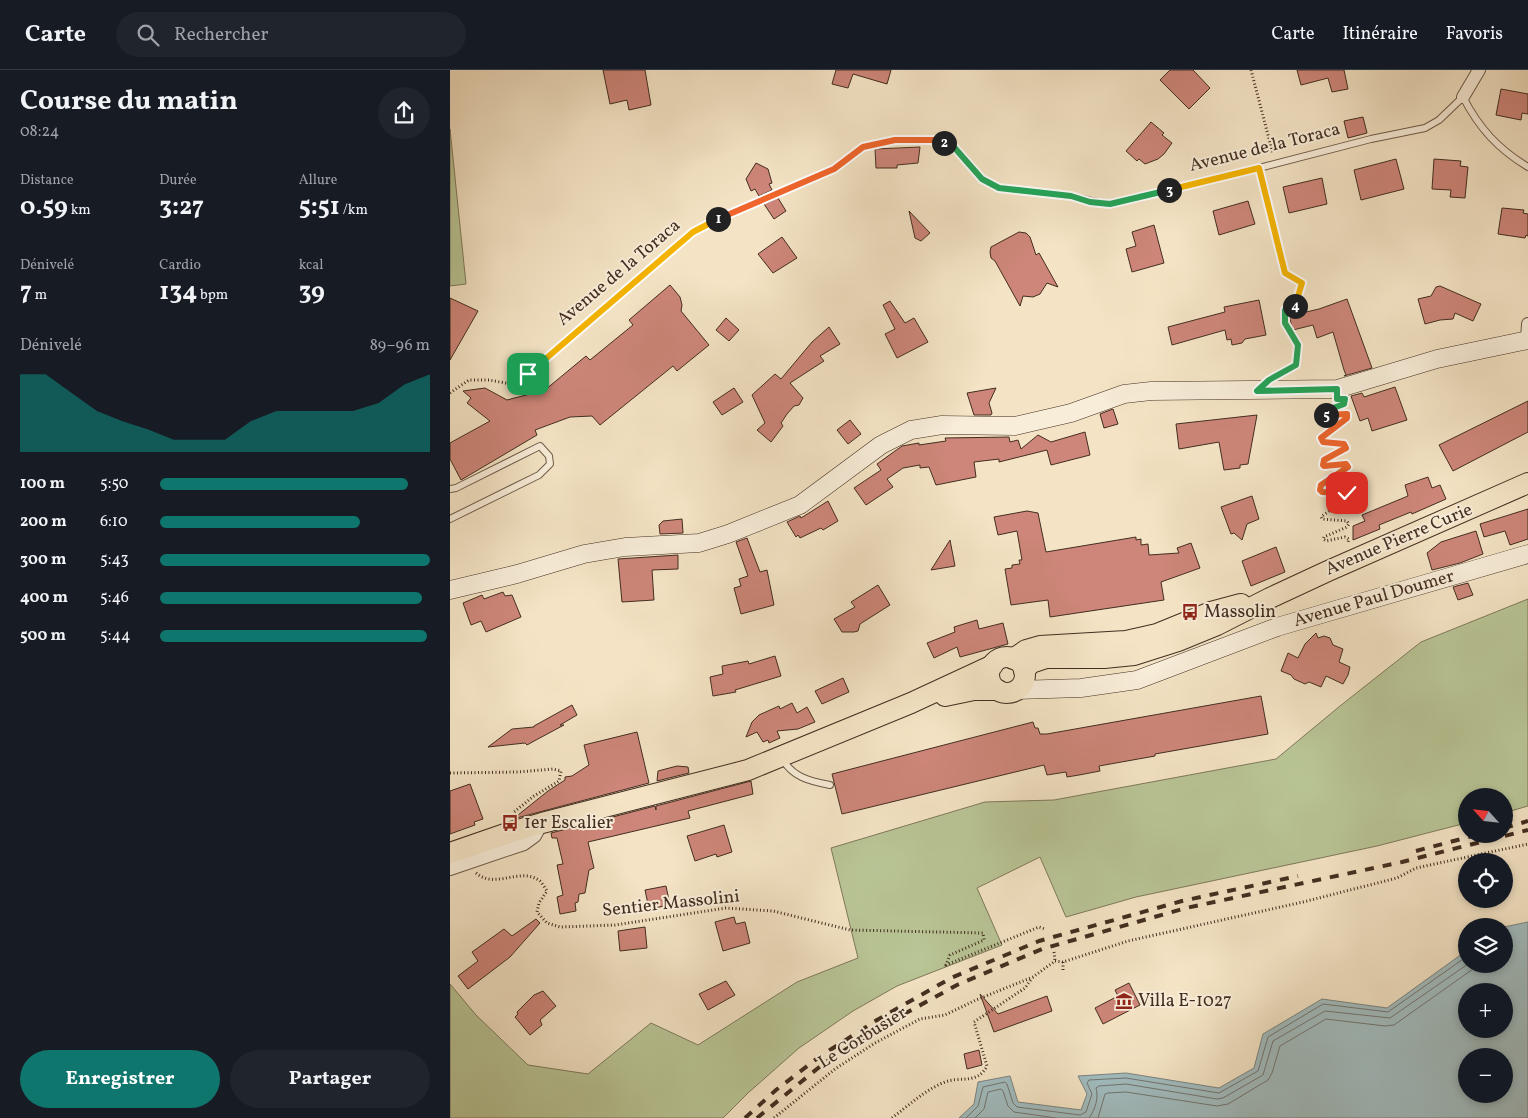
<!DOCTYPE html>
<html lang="fr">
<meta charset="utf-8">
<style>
:root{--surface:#171b24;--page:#20242c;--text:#f1f3f6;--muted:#9ea1a6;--line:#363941;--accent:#0f766e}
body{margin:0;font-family:Vollkorn,serif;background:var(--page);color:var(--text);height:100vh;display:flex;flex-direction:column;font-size:19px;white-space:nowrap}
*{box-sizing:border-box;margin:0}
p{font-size:16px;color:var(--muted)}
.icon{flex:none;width:28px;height:28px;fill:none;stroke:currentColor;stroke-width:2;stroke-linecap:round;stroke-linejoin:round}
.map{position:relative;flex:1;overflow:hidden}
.sheet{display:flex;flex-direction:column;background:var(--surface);width:450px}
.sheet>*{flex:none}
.needle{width:32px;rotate:297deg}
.tools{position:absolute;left:1008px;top:718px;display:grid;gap:10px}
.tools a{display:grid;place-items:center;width:55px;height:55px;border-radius:50%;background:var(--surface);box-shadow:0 2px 8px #0003;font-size:25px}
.pin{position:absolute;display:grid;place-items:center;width:42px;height:42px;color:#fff;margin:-21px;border-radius:10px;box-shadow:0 2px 8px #0006}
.km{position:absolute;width:25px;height:25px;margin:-12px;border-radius:50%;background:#222;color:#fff;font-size:14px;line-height:25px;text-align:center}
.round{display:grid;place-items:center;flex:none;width:52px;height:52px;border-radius:26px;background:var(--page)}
.summary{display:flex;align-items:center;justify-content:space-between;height:85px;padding:0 20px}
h1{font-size:28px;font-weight:700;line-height:38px}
.metrics{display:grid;grid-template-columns:repeat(3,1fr);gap:8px;height:85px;padding:5px 20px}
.metrics div{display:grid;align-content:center}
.metrics b{font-size:25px;font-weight:700}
.metrics small{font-size:14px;font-weight:400}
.metrics p{font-size:14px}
.chart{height:140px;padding:10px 20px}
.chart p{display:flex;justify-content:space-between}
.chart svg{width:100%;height:90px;margin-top:5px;fill:var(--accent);opacity:.7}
.button{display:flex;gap:10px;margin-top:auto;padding:10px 20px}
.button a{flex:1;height:58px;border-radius:30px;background:var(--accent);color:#fff;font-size:20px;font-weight:700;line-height:58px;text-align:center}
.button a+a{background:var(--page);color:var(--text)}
ul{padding:0 20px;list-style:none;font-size:16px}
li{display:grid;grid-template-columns:80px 60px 1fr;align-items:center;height:38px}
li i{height:12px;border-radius:6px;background:var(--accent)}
header{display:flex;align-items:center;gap:30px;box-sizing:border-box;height:70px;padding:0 25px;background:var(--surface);border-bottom:1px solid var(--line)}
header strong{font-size:24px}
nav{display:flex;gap:28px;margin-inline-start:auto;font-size:18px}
.search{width:350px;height:45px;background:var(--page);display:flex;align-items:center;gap:12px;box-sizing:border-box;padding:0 18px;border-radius:28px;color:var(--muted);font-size:19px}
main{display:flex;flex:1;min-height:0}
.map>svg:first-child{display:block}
.green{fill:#b9c596;stroke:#7e795b}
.water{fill:#a1bcbf;stroke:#7b837f;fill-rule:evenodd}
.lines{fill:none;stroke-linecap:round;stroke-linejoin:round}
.shore{stroke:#727470;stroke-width:1}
.building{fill:#cd8679;stroke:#432d20}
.service-casing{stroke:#6f5b49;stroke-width:8}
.minor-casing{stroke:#6f5b49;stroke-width:14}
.secondary-casing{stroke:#432d20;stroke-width:19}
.primary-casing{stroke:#432d20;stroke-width:22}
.path{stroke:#432d20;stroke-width:3;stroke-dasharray:1 2.5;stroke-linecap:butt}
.service{stroke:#f8edd9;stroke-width:6}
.minor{stroke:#f8edd9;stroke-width:12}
.secondary{stroke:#f8edd9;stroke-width:18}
.primary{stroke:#f4e4c5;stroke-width:20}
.rail{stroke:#432d20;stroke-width:4;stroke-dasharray:9 9;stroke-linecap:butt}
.split-1-casing{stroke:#fff;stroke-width:10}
.split-2-casing{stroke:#fff;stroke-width:10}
.split-3-casing{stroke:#fff;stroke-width:10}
.split-4-casing{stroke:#fff;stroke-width:10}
.split-5-casing{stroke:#fff;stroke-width:10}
.split-6-casing{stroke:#fff;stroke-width:10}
.split-1{stroke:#f5b400;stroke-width:6}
.split-2{stroke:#f0652b;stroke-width:6}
.split-3{stroke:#22a559;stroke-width:6}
.split-4{stroke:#f5b400;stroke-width:6}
.split-5{stroke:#22a559;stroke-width:6}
.split-6{stroke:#f0652b;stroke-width:6}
.labels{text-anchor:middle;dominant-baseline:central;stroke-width:4;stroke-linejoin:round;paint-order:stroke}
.street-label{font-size:18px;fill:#432d20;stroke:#f8edd9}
.poi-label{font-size:18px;fill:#432d20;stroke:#f8edd9;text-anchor:start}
</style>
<header>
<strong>Carte</strong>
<div class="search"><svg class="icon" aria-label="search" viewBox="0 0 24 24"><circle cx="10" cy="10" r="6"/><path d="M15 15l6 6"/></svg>Rechercher</div>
<nav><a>Carte</a><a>Itinéraire</a><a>Favoris</a></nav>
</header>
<main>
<section class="sheet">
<div class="summary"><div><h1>Course du matin</h1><p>08:24</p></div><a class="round"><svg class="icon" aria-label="share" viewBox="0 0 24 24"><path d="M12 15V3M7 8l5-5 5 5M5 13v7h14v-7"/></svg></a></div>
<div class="metrics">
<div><p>Distance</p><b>0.59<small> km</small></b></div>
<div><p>Durée</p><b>3:27</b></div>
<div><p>Allure</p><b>5:51<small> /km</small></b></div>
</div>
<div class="metrics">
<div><p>Dénivelé</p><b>7<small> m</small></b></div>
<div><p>Cardio</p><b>134<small> bpm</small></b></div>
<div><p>kcal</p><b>39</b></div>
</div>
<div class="chart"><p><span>Dénivelé</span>89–96 m</p>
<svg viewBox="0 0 160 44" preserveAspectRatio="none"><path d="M0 44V6L10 6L20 15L30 24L40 29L50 33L60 38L70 38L80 38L90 29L100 24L110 24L120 24L130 24L140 20L150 11L160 6V44z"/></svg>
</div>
<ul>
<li><b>100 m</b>5:50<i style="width:92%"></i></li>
<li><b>200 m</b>6:10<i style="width:74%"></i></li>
<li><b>300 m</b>5:43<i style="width:100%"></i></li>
<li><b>400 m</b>5:46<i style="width:97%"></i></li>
<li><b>500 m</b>5:44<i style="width:99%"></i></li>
</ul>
<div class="button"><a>Enregistrer</a><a>Partager</a></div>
</section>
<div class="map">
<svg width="1078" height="1048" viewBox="0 0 1078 1048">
<rect width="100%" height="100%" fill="#f4e4c5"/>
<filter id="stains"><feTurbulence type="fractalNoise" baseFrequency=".004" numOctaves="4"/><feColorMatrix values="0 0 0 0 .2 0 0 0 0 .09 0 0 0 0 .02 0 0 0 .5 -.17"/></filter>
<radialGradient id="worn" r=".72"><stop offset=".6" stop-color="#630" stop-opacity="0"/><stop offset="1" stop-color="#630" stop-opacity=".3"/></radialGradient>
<g class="green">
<path d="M0,59L16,214L0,216Z"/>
<path d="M1078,529V736L1054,743V726H1016V753L927,776L686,827L616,847L590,787L527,818L552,875L447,916L403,941L349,978L298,1023L273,1048H0V914L26,945L78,995L138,1004L201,953L248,975L347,912L408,888L381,778L535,732L604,730L826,689L890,636L971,572Z"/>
</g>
<path class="water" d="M1078,852V1048H509L524,1034L528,1012L560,1006L568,1032L631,1040L637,1024L628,1006L676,1003L769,1018L804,998L813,964L872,929L937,938L1016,881V894H1054V857ZM1016,921H1054V959H1016ZM1016,986H1054V1024H1016Z"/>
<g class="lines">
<g class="shore">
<path d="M516,1048L528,1036L533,1017L555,1012L557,1014L563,1033L567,1037L630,1045L636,1042L642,1024L637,1013L639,1010L676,1008L769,1023L808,1001L818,967L873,934L938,942L1016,887"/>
<path d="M525,1048L534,1039L538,1022L551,1019L553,1021L558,1036L564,1042L606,1048"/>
<path d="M639,1048C645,1040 649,1028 646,1018L649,1016L676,1014L767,1029L773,1028L813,1005L823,971L875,941L940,948L1018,894"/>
<path d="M648,1048L655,1024L658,1023L676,1022L767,1036L778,1034L818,1010L822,1003L830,976L876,949L935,956L944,955L1030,894"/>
</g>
</g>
<g class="building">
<path d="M153,0H195L201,35L179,40L177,30L160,34Z"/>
<path d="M386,0H441L437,14L403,4L398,18L382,14Z"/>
<path d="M720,0H743L760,18L739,39L710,10Z"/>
<path d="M847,0H894L898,19L882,22L878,8L851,15Z"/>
<path d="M1051,19L1078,24V44L1072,43L1071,50L1046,45Z"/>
<path d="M913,47L917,63L898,68L894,51Z"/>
<path d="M701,52L714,63L712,65L722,73L714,84L708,89L695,94L689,89L687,91L676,81Z"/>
<path d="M470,77L468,93L447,95V98H426L425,79Z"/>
<path d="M946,89L954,119L911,130L904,100Z"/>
<path d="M984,89L1011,91L1010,96L1018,97L1015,128L1000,127L1001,120L982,119Z"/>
<path d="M306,93L318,99L322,113L319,114L322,120L309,126L305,119L301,121L296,109Z"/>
<path d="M872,108L877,134L839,143L833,117Z"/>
<path d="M328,128L336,141L324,149L314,134Z"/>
<path d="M798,131L805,154L769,165L763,141Z"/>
<path d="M1052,138L1074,140L1073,143L1078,144V166L1076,165L1075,168L1048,164Z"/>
<path d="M459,141L480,163L471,171L465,168Z"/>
<path d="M704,155L714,193L682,202L676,179L686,176L682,162Z"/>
<path d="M569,162L576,163L580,167L586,185L589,183L608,217L597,213L590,224L583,227L573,226L570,236L545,191L541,188L540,182L541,177Z"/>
<path d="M332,167L347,188L323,203L308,184Z"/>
<path d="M220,215L230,227L232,235L231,241L259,275L227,301L223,296L150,355L142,346L120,347L85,360L87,365L11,410L0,389V373L40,351L17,333L21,328L13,321L35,318L57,330L95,320L136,286L140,290L183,255L179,250Z"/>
<path d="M990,216L1031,234L1023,251L1005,243L1003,249L990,250L975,254L968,229L981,226L986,217Z"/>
<path d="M0,228L28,241L0,290Z"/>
<path d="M897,229L922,298L894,306L896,305L894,300L883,262L867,268L863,255L843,260L839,246L869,239Z"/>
<path d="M809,230L816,265L795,269L792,273L782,275L781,269L777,270L775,260L722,275L718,257L775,242L774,237Z"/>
<path d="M440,231L455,253L464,248L478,272L447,288L435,264L445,259L433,235Z"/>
<path d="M276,248L289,260L279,271L266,260Z"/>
<path d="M379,257L390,274L370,286L374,291L340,313L353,328L349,335L344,336L337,344L331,353L333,356L321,372L307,360L315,353L302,325L325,304L331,309L362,272Z"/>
<path d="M945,317L957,350L922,361L918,348L910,351L901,326L912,323L914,327Z"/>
<path d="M284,318L293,332L272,345L263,332Z"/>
<path d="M546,318L539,333L542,343L541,345H524L517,323Z"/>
<path d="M1078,331V362L1003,401L989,375Z"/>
<path d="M663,339L668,354L654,358L650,344Z"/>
<path d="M807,345L798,394L790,395V398L774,400L769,372L729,379L726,354Z"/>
<path d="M400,350L411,364L398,374L387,360Z"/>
<path d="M635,362L640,385L601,395L597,380L549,392V389L524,392L526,407L486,415L479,397L470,398V395L453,398L437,409L443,417L416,435L404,418L431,400L427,394L452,376L469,373V375L496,371L495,368L559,367L560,372L568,370L571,379L588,365L601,372Z"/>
<path d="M978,407L982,418L990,415L996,429L962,444L961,442L929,455L930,459L903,470V456L915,451L912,445L958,426L955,415Z"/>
<path d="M802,426L809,449L797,454L792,470L784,463L781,464L771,437Z"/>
<path d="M378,431L388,451L373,460L371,458L350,468L348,465L346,467L337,452L350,446L351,448Z"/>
<path d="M1078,439V469L1060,475L1055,461L1034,467L1030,454Z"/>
<path d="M577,441L588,443L596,482L686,467V470L691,469V475L698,474L699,485L729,483L727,478L741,473L750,498L711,512L714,530L600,547L598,530L561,535L555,499L562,498V495L570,494L569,490H572L567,461L548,465L544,447Z"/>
<path d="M232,449L233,463L210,464L209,455L213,451Z"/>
<path d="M1026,461L1033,484L1010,493L982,500L977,483L991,472Z"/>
<path d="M297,468L310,502L317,500L324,535L291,544L284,518L291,516L289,509L298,506L286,472Z"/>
<path d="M500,470L505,496L481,500Z"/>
<path d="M826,477L835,502L801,516L792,491Z"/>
<path d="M228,485V499L202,500L204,530L172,532L168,489Z"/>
<path d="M1018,513L1023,525L1008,530L1003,517Z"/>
<path d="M428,515L440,535L410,554L408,561L404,562H392L384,549L405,537L401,532Z"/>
<path d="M53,522L55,526L62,525L71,547L36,562L31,551L21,555L13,533L32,525L34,529Z"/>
<path d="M527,550L529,559L553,553L558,574L510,587L507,577L484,588L477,573L505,562L504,557Z"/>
<path d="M866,563L868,568L874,566L880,568L883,575L893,579L889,592L900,597L898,605L893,614L876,606L871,617L859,612L855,614L844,609L841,605L831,601L838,583L848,588L855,574Z"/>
<path d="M325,586L331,606L285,620L286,622L263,626L260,607L273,604L272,596L298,591L299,594Z"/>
<path d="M393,608L399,622L372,634L365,621Z"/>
<path d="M811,626L818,664L705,684V686L649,696L650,701L629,705L617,707L616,702L597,705L594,695L392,744L382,704L583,652L585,658H588L590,664H597Z"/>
<path d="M342,633L347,643L357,637L365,652L348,659L327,661L330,668L319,673L318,670L313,672L307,662L296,667L302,652L309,645L329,636L330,639Z"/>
<path d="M122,635L127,645L110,655H114L86,670L77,675L75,673L38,677L62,659L84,657V656Z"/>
<path d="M187,662L199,713L63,749L98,721L115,710V707L122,706L139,695L134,675Z"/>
<path d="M227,696L238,697L239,703L207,711L208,701Z"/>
<path d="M301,711L303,724L238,741L240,748L138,772L144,798L139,800L135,823L129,824L128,832L125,833L126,841L110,844L107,827L113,825L107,795L113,794L107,768H102L101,763L205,736L206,740V736Z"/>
<path d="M20,714L33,749L24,752L25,755L0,764V721Z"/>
<path d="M274,755L282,782L267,787L266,784L245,791L237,766Z"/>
<path d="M216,816L220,835L199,839L195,820Z"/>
<path d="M284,847L286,854L295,852L300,873L273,881L265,852Z"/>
<path d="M86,849L90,853L60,887L18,919L8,906L28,891L22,882L54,859L62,866Z"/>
<path d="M195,857L197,878L170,881L168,861Z"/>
<path d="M276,911L285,925L258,940L249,924Z"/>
<path d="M679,913L690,935L653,954L645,938L668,926L665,920Z"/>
<path d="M93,921L106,936L90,950L92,955L80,965L65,947L68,944L67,942L84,925Z"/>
<path d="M530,924L548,944L597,926L602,941L544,962Z"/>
<path d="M529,980L532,995L517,999L514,984Z"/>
</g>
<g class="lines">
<g class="service-casing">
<g id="service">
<path d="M78,304L243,162L274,146L384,99L413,77L445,70H484L503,76L532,109L549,118L621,126L641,131L660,134L809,98L921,69L975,58L989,50L1013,27C1029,58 1048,79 1078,97"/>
<path d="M0,419L6,418L90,376L99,386L100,394L89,405L0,449"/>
<path d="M332,688C342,707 359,711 380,715"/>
</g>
</g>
<g class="minor-casing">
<g id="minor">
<path d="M1013,27L1029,0"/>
<path d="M1077,270L1078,254"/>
<path d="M0,799L74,774L85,766L92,753"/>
</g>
</g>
<g class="secondary-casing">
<g id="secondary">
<path d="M0,520L67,504L134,484L175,477L249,473L278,464L350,435L431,375L461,360L492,355L565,356L621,343L674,324L701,321L887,319L987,289L1078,270"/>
<path d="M566,620L631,618L687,610L827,557L1078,484"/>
</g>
</g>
<g class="primary-casing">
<g id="primary">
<circle cx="557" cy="605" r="18"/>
<path d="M563,589L576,580L590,576L676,571L707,564L761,542L791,534"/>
<path d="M574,601L581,593L596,588H654L684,585L728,571L767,555L820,528L878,501L1078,413"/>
<path d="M495,626L524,620H548"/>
<path d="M0,783L58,763L92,753L298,700L461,633L543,595"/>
</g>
</g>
<g class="path">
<path d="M801,0L823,84"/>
<path d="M811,107L835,203L852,213L846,236L835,240V253L848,275L846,295L834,302"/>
<path d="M0,323L19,310H39L61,314L68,309"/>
<path d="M886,337L875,341L874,343L875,345L896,344L897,348L873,366L871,371L894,374L896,378L874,390L873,395L875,396L896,394L898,397L871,415L870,418L872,422L898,423L899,426L871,447L872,449L897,451L899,454L897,457L874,467L873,469L876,471L895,467L899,469L898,472"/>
<path d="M0,703L68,702L103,699L111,701L109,711L84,726L64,742"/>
<path d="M26,803C46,820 70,796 90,811C92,813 95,818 97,821L89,833L87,842L97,853L110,857L165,855L276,838L323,841L400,860L533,863L534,870L500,885L496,895L589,857L595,859"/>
<path d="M604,882L605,891"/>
<path d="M605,891L613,892L678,871L853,832L947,808L966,798L1078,774"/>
<path d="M613,892V901"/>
<path d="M324,1048L385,999L425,973L470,949L495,945L526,930L583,907L605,891"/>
<path d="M442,1048C459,1035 475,1020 495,1012C510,1006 527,1015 537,996L524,952L575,918L582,908"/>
</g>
<use href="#service" class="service"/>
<use href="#minor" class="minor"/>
<use href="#secondary" class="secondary"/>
<use href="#primary" class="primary"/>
<g class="rail">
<path d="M1054,758L1078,751"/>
<path d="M966,781L1030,764"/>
<path d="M295,1048L326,1020L369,987L427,950L501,908L589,871L732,831L848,806"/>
<path d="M307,1048L373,994L434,955L507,915L592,879L736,838L952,792L1078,760"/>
</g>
</g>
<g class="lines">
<g class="split-1-casing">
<path id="split-1" d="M78,304L243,162L268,149"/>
</g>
<g class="split-2-casing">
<path id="split-2" d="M268,149L384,99L413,77L445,70H484L494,73"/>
</g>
<g class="split-3-casing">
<path id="split-3" d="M494,73L503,76L532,109L549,118L621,126L640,132L660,134L719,120"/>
</g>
<g class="split-4-casing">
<path id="split-4" d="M719,120L809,98L835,203L852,213L845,236"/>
</g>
<g class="split-5-casing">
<path id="split-5" d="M845,236L835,240V253L848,275L846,295L819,310L807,321L887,319V329H895L894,334L875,341L874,343L876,345"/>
</g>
<g class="split-6-casing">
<path id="split-6" d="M876,345L897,344V348L871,368L873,372L894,374L896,378L874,390L873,395L874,396L896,394L898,397L871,415L870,420L872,422L897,423"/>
</g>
<use href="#split-1" class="split-1"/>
<use href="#split-2" class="split-2"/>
<use href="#split-3" class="split-3"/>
<use href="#split-4" class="split-4"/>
<use href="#split-5" class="split-5"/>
<use href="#split-6" class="split-6"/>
</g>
<defs>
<g id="bus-bare" transform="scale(1.35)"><path d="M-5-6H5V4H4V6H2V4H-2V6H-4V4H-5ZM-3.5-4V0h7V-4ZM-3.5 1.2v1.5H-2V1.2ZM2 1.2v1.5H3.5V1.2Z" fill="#8f2418" stroke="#f8edd9" stroke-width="2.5" paint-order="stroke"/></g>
<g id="museum-bare" transform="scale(1.35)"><path d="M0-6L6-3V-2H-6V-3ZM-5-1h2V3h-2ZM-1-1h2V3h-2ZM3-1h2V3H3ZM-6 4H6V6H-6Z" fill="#8f2418" stroke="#f8edd9" stroke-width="2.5" paint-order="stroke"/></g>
</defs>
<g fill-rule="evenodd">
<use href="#bus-bare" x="740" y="542"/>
<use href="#bus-bare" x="60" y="753"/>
<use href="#museum-bare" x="674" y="931"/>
</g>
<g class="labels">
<g class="street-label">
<text transform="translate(815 78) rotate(-14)">Avenue de la Toraca</text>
<text transform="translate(169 203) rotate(-40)">Avenue de la Toraca</text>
<text transform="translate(949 470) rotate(-23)">Avenue Pierre Curie</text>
<text transform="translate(924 529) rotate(-16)">Avenue Paul Doumer</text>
<text transform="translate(221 834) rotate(-6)">Sentier Massolini</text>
<text transform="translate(413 968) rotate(-32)">Le Corbusier</text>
</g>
<g class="poi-label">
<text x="754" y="542">Massolin</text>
<text x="74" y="753">1er Escalier</text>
<text x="688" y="931">Villa E-1027</text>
</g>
</g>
<rect width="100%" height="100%" filter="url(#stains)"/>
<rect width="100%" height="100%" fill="url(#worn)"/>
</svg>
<div class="tools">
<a><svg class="needle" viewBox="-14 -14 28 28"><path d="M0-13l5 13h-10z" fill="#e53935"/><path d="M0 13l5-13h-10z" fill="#9ea1a6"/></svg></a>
<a><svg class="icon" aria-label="locate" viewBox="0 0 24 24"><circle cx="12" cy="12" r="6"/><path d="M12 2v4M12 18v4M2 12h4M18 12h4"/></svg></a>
<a><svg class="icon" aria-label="layers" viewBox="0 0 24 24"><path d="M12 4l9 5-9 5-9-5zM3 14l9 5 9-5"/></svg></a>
<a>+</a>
<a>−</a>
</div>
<div class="pin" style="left:78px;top:304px;background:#1e9e55"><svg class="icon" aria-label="arrive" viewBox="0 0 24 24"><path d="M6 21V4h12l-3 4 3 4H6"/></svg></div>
<div class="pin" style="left:897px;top:423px;background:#d93025"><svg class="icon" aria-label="check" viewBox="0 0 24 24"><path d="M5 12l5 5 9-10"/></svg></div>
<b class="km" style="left:268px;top:149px">1</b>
<b class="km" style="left:494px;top:73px">2</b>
<b class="km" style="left:719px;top:120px">3</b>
<b class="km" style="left:845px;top:236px">4</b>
<b class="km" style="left:876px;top:345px">5</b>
</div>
</main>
